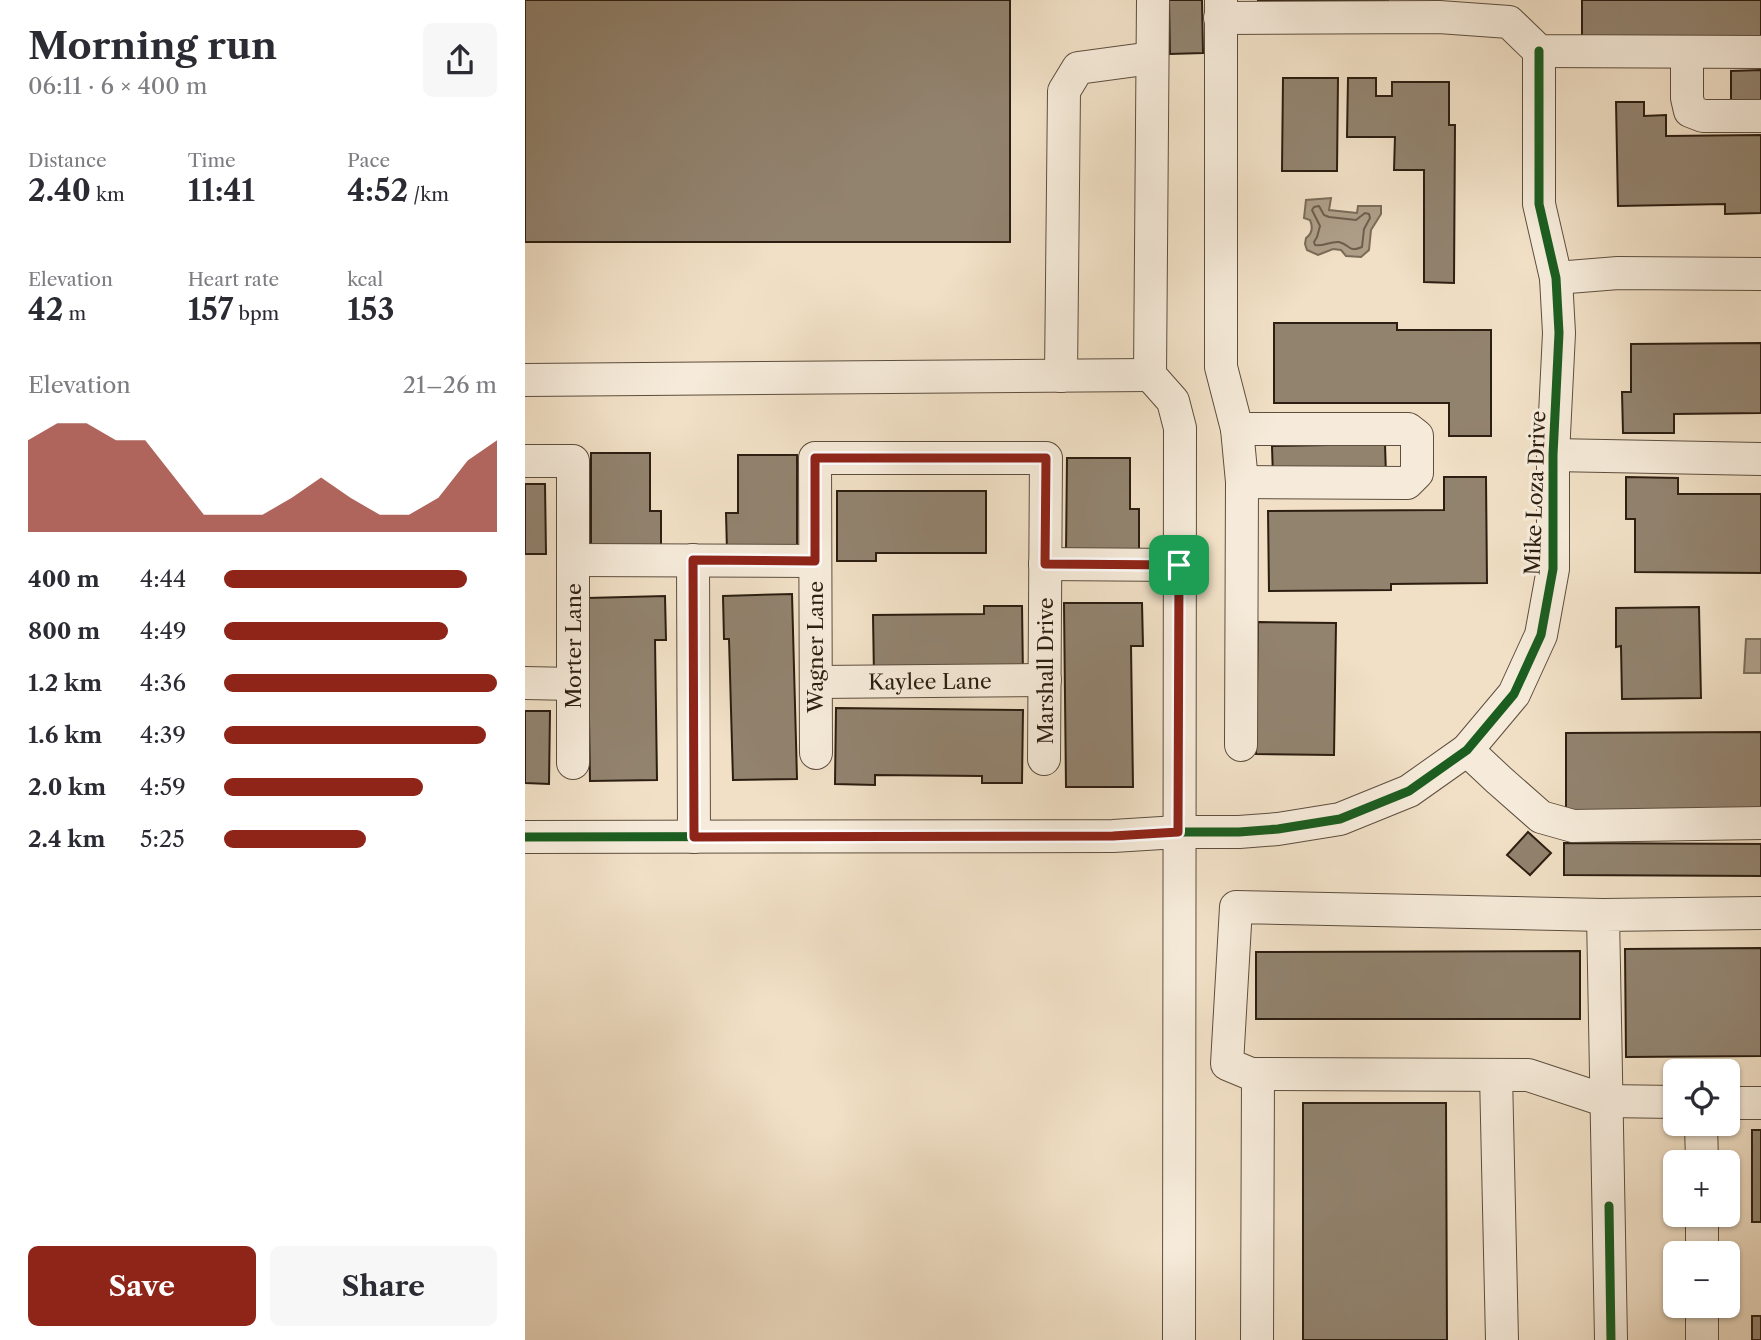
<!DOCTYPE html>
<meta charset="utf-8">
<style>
:root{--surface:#fff;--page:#f7f7f7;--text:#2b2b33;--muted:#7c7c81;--accent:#8f2418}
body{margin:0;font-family:"Libre Caslon Text",serif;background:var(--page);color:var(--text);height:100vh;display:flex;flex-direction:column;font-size:26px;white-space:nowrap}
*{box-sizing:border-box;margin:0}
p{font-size:23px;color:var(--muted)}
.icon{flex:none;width:38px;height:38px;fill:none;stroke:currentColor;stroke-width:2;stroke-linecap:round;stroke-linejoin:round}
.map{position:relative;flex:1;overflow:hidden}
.drawer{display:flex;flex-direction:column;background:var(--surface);width:525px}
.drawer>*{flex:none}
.tools{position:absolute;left:1138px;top:1059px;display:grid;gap:14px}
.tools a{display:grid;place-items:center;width:77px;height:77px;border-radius:10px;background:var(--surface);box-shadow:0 2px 5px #0004;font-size:35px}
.pin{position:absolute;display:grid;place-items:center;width:60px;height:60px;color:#fff;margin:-30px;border-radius:14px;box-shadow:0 4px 10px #0006}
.round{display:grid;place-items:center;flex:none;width:74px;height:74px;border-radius:10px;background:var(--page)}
.overview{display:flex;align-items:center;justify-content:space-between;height:119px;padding:0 28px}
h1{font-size:38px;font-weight:700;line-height:52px}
.metrics{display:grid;grid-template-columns:repeat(3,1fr);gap:10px;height:119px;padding:7px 28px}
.metrics div{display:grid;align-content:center}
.metrics b{font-size:30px;font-weight:700}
.metrics small{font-size:19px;font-weight:400}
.metrics p{font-size:19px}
.chart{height:196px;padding:14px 28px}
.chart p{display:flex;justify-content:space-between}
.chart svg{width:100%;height:126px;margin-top:7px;fill:var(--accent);opacity:.7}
.cta{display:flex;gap:14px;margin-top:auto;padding:14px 28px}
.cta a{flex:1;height:80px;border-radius:10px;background:var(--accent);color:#fff;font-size:28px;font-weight:700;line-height:80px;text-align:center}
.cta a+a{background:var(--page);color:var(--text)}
ul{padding:0 28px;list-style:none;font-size:23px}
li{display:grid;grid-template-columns:112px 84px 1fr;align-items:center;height:52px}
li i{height:18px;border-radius:9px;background:var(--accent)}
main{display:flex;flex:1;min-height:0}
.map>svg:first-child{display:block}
.water{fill:#ae9e88;stroke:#7a6b58;stroke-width:2}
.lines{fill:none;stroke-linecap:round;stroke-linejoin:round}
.shore{stroke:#6d5e4c;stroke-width:2}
.building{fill:#92836f;stroke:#2c1e11;stroke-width:2}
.minor-casing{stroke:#5d4e3e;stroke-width:34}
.minor{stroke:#f6ebda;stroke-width:32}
.cycleway-casing{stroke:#f6ebda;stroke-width:13}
.cycleway{stroke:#1b5e20;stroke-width:9}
.route-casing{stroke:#fff;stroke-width:14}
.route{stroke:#8f2418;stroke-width:9}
.labels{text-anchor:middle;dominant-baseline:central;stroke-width:6;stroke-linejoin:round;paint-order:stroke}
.street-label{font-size:21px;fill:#2c1e11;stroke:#f6ebda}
</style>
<main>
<section class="drawer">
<div class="overview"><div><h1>Morning run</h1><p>06:11 · 6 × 400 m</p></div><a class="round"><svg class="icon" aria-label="share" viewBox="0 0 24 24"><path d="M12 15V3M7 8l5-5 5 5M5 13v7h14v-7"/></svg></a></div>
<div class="metrics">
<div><p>Distance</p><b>2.40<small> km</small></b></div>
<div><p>Time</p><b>11:41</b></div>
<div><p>Pace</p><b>4:52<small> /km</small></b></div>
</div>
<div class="metrics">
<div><p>Elevation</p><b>42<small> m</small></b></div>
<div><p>Heart rate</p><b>157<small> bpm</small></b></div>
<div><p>kcal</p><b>153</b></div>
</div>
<div class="chart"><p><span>Elevation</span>21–26 m</p>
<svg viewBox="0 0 160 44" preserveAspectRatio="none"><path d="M0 44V12L10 6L20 6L30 12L40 12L50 25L60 38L70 38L80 38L90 32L100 25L110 32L120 38L130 38L140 32L150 19L160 12V44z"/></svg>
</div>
<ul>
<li><b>400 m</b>4:44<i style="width:89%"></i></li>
<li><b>800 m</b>4:49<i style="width:82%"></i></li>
<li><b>1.2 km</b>4:36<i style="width:100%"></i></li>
<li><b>1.6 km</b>4:39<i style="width:96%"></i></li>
<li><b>2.0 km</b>4:59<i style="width:73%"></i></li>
<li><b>2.4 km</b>5:25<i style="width:52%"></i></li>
</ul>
<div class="cta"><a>Save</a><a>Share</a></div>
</section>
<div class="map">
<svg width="1236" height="1340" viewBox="0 0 1236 1340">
<rect width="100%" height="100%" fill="#f1e0c6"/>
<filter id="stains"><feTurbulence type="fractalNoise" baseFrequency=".00286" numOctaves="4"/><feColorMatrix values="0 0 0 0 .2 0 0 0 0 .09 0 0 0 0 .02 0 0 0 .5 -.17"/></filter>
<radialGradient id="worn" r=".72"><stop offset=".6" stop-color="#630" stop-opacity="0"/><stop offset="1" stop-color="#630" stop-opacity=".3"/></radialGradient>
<g class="water">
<path d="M806,198L804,210L832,213L833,206H856V214L846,230L844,250L836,257L821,256L816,250L808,249L793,255L782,250L780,244L781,238C788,233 788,227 785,220L779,218L781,200Z"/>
<path d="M1221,639H1236V673H1219Z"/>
</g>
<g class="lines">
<path class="shore" d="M794,206L799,215L804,217L831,220L840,213L844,214L845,218L839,229L837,247C823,253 826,245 814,242C805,241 798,247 790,245L789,242L792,237L795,226L787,210L789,207Z"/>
</g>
<g class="building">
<rect x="0" y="0" width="485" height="242"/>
<path d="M644,0H677L678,53L645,54Z"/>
<path d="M733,0H864L733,2Z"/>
<rect x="1057" y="0" width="179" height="36"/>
<path d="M1236,70V103H1206V71Z"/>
<path d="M758,78H813L812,171H757Z"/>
<path d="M823,78H851V96H867V82H924V125H930L929,283L899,282V170H869L870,137H822Z"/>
<path d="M1091,102H1119V116L1141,115V136L1236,135V213L1200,214V204L1093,206Z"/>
<path d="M749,323H872V330H966V436H924V403H749Z"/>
<path d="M1236,343V413L1149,414V433H1098L1097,392H1106V344Z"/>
<path d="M860,444L861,476L748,478L747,446Z"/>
<path d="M66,453H125V511H136V549H66Z"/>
<path d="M213,455H272V551H202L201,513H213Z"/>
<path d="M542,458H605V509H614V553L541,552Z"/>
<path d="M919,477H961L962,583L866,584V590L744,591L743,511L919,510Z"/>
<path d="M1101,477L1153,478V494H1236V573L1110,572V519H1101Z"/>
<path d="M0,484H20L21,554H0Z"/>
<path d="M312,491H461V553H351V561H312Z"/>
<path d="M267,594L272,779L208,780L204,639H199L198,596Z"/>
<path d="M140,596L141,640H130L132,780L65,781L62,598Z"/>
<path d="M539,603H617L618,646H606L608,787H541Z"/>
<path d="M459,606H497L498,676L349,677L348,615L459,614Z"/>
<path d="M1174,607L1176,698L1097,699L1096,646L1091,647V608Z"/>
<path d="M733,622L811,623L809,755L731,754Z"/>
<path d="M311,708L498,710L497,783H457V776L350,775V785L310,784Z"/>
<path d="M0,711H25L24,784L0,783Z"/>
<path d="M1236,732V811L1041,813V733Z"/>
<path d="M1003,832L1026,853L1005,875L982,855Z"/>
<path d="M1039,843L1236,844V876L1039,875Z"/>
<path d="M1236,948V1056L1101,1057L1100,949Z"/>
<path d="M1055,951V1019H731V952Z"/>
<path d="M778,1103H921L922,1340H778Z"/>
<rect x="1227" y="1130" width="9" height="92"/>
<rect x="1227" y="1316" width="9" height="24"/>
</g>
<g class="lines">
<g class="minor-casing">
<g id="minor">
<path d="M628,0L625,375L648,401L655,428L654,1340"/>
<path d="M696,0V367L712,429L717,482L716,745"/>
<path d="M695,18L914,17L984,22L1014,51L1236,52"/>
<path d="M1162,52V98L1165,111L1178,116H1236"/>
<path d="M1031,278L1093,273L1236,274"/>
<path d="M536,376L539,91L553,68L627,58"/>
<path d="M0,380L625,375"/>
<path d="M712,429H883L892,436V473L882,483L717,482"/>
<path d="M1028,455L1236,459"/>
<path d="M0,461H48V763"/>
<path d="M48,560L290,561"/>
<path d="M168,560L169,837"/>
<path d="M520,564L655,565"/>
<path id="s1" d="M291,682L520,680"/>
<path d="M0,683L48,684"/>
<path d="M942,750L974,780L1016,817L1048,826L1236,823"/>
<path d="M291,753L290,458H521L519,759"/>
<path d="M0,837L588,836L653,832H714L753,829L815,819L884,791L942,750L989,694L1016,635L1028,569V455L1034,333L1031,278L1014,204V51"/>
<path d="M1078,915L711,907L702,1064L726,1074L1003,1075L1082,1101L1150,1102"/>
<path d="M971,1075L977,1340"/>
<path d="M1202,1103H1236"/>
<path d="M1176,1124L1177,1162"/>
<path d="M1177,1214V1253"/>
<path d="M1177,1306V1340"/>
<path d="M732,1340L733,1074"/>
<path d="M1086,1340L1078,915L1236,913"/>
</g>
</g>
<use href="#minor" class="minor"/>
<g class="cycleway-casing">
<g id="cycleway">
<path d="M0,837L588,836L653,832H714L753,829L815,819L884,791L942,750L989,694L1016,635L1028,569V455L1034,333L1031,278L1014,204V51"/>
<path d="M1084,1206L1086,1340"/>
</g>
</g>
<use href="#cycleway" class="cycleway"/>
</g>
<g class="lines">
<g class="route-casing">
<path id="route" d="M290,458H521L520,564L654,565L653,832L588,836L169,837L168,560L290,561Z"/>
</g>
<use href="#route" class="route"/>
</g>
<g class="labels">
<g class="street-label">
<text transform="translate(1010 493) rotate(-88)">Mike Loza Drive</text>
<text transform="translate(48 646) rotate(-90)">Morter Lane</text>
<text transform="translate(290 647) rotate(-90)">Wagner Lane</text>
<text transform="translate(520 671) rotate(-90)">Marshall Drive</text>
<text stroke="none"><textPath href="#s1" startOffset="114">Kaylee Lane</textPath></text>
</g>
</g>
<rect width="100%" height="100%" filter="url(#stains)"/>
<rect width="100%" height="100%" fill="url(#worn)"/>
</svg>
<div class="tools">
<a><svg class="icon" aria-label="locate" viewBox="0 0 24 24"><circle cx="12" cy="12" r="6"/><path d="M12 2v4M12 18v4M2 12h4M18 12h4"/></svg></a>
<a>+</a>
<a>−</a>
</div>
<div class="pin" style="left:654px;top:565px;background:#1e9e55"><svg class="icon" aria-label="arrive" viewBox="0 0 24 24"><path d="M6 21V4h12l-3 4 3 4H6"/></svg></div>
</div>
</main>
